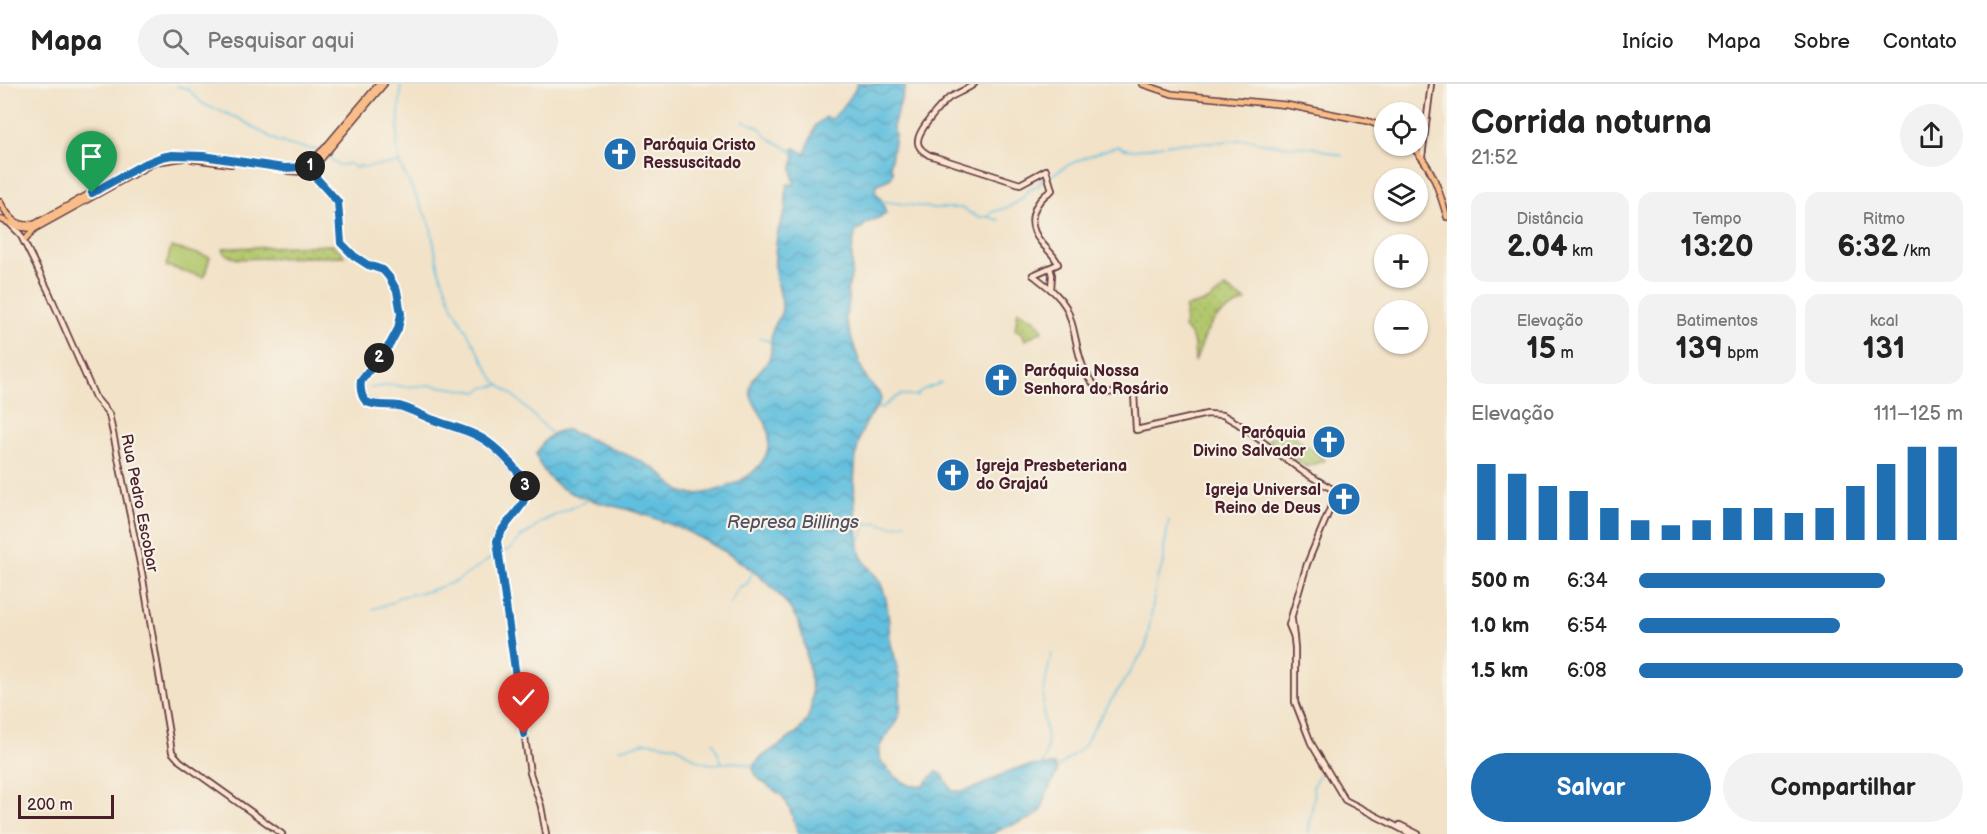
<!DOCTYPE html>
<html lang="pt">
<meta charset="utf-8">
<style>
:root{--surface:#fff;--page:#f2f2f2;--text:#222;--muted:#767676;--line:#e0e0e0;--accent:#1f6fb2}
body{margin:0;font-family:"Balsamiq Sans",sans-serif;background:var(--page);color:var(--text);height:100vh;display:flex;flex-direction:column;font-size:22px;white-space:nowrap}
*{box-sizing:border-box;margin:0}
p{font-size:20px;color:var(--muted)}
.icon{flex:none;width:33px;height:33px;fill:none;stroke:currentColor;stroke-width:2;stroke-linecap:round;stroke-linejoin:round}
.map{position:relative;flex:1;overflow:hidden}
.drawer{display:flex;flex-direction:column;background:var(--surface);width:540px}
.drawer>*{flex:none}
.tools{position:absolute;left:1374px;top:18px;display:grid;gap:12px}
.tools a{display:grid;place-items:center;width:54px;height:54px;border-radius:50%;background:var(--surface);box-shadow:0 2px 4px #0004;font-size:30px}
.scale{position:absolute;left:18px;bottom:15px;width:96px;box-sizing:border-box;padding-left:6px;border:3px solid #4a1f2b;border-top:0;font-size:16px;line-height:21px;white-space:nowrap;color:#4a1f2b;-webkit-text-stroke:4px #f7f3e8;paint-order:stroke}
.pin{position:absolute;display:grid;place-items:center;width:51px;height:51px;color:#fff;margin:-62px -26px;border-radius:50% 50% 50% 0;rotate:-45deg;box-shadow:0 0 6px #0007}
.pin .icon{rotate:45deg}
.km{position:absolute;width:30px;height:30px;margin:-15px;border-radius:50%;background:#222;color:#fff;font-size:16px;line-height:30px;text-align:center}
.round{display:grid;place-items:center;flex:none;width:63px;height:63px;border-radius:32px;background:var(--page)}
.summary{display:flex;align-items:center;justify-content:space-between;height:102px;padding:0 24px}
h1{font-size:33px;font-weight:600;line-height:45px}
.figures{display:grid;grid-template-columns:repeat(3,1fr);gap:9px;height:102px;padding:6px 24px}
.figures div{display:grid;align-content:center;border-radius:15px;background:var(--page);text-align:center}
.figures b{font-size:30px;font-weight:600}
.figures small{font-size:16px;font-weight:400}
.figures p{font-size:16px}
.chart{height:168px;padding:12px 24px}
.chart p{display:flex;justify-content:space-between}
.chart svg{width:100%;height:108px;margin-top:6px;stroke:var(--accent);stroke-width:6}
.cta{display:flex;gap:12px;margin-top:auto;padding:12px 24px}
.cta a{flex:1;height:69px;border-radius:36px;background:var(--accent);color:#fff;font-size:24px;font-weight:600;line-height:69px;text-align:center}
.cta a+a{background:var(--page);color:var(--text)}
ul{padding:0 24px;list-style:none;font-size:20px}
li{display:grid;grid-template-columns:96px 72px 1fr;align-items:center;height:45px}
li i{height:15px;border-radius:8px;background:var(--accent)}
header{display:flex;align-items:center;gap:36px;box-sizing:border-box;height:84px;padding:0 30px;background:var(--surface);border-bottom:2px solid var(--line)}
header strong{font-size:28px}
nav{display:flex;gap:33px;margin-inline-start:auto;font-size:21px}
.search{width:420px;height:54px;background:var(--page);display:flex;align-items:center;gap:15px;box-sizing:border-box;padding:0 21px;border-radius:33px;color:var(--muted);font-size:22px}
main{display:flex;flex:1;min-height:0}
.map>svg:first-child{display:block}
.green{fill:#b2c86d;stroke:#7e744c;stroke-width:1.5}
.park{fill:url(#park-dots);stroke:#7e744c;stroke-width:1.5}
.water{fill:url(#water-waves);stroke:#556f84;stroke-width:1.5}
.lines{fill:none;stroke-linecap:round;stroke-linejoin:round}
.stream{stroke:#60bfde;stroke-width:1.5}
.secondary-casing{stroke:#633c42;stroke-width:8}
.primary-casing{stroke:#633c42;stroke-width:8}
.secondary{stroke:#fce5d0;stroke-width:4.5}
.primary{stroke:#f8bd89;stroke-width:5}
.route-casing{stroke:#fff;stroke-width:12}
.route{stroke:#1f6fb2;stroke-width:8}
.labels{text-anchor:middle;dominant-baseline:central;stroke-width:4.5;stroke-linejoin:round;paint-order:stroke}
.poi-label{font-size:16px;font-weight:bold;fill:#4a1f2b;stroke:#f7f3e8;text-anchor:start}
.street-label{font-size:16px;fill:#4a1f2b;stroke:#f7f3e8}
.water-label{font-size:18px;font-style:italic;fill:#514f61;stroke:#f7f3e8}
</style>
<header>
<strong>Mapa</strong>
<div class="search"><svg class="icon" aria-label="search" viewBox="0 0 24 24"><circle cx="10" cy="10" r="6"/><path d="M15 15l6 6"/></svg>Pesquisar aqui</div>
<nav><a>Início</a><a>Mapa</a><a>Sobre</a><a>Contato</a></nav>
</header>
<main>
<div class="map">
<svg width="1447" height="750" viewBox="0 0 1447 750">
<defs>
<pattern id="park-dots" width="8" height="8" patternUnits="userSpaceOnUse" patternTransform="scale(1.5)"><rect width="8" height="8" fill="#b2c86d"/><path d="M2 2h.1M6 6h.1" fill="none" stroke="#9bab5f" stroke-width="1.8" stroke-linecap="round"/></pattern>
<pattern id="water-waves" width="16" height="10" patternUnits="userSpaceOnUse" patternTransform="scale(1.5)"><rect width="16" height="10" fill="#60bfde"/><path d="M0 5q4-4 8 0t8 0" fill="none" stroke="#519bb4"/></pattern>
</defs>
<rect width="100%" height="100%" fill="#f7f3e8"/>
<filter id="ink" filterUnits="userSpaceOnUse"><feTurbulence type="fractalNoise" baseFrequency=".0167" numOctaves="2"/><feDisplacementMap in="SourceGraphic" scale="12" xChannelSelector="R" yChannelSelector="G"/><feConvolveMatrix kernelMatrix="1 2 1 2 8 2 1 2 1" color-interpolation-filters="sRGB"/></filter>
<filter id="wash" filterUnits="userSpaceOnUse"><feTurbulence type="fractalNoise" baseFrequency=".008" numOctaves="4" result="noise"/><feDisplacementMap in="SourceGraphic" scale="24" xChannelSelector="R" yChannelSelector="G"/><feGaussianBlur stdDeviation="1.35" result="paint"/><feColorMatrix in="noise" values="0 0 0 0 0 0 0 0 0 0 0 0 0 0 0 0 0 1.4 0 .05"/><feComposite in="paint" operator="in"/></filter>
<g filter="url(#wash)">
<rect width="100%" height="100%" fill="#f2e2c7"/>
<path class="green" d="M171,163L210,173L204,193L166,182Z"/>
<g class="park">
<path d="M333,161L341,167L344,172L238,175L229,172L223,168L224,164H226Z"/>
<path d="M1225,204L1246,217C1207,234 1210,240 1195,278C1194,264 1196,253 1184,244L1186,223L1208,217Z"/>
<path d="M1018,227L1035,236L1043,246L1025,256L1022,249L1015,245Z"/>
<path d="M1289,345L1299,356L1325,376L1306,383L1268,355Z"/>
</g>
<path class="water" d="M857,0H906L893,42L895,52L890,81L893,88L891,94L876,101L875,107L882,117L886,130L867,139L855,149L852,166V189L847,207L849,218L845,234L861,283L866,294L880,310L881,315C877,325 868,333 864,343C849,375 855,435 860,469C864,481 875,488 881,500C889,518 888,535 890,554C891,563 895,572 897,581C899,593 901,614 900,627C898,644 876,657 879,671C881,684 901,697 911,702L924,701L936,688L942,690L952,707C976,710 995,691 1018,684C1030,681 1043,681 1055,681L1057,688L1046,711L1041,727L1032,734L1003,744L992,750H798C794,737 791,724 783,713C774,703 754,698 753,682C766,665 790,659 803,642C816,625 812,600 808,580C805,565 803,545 795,532C765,482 688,443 633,427C596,416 549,414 536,370C543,357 552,345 568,346C597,359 628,369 655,385C665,391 672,404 683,408C692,412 705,409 714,407C738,400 766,387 769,359C771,333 750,324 750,305C751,292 764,285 769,275C773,266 770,257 772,248C774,239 782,234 782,224C783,211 776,201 775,188C774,181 776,155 778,148C780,139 785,131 786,122C787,114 784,107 788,100L794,101L792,83L795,73L792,66L795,64L805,70L816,41L826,33L831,35C838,30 856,8 857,0Z"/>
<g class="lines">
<g class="stream">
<path d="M399,0L401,4L397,61L399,79L430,140L439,186L454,225L495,297L516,314L551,349"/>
<path d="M177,2L188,5L203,20L240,35L277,57L293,62L319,66"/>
<path d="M744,37L760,44L766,52L772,56L794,68"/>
<path d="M1219,58L1251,55L1257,58L1284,62L1312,63L1342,72"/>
<path d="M1166,60L1217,58"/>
<path d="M329,73C335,80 340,84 349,79L357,85L358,81L363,83L399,79"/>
<path d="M1052,91L1070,80L1091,71L1118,62C1131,70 1149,63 1163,61"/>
<path d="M881,117L931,124H961L978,133H988L999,136"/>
<path d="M989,132L992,128L1009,123L1023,114L1026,108L1039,101L1042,95L1047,93"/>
<path d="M759,253L770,258"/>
<path d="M371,304L392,301L406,303L430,301L478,308L483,304L499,301"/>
<path d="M879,319V325C887,322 892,314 901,311C906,310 911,312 916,312L922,306L941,299"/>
<path d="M858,457L863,451L865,439L873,440L876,437L879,440L893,442L906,439"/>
<path d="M501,468L511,465L521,453L531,447L541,438L588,416"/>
<path d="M730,520L738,504L747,500L753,487"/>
<path d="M373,525L391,519L399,513L429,507L457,497L497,470"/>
<path d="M713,658L722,679"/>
<path d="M619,665L646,658L676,662L699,677L711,680L736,678L753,682"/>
<path d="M1042,681C1052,659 1044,648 1043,626C1043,608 1047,587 1052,570"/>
<path d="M1057,684L1084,662L1094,643L1146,563L1157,495L1164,479V465L1169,436"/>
<path d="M1308,750L1314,713L1313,702L1320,689"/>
</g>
</g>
</g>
<g filter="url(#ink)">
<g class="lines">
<g class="secondary-casing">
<g id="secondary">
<path d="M974,0C966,6 957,9 949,14C941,21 918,46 918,57C917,63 924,68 929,71L1020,100L1046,86L1052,106C1033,118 1025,139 1041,158C1047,166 1054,170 1058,180L1033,191"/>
<path d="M1422,73L1431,0"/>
<path d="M309,86L337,118L341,159L354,172L387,190L397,207L401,230L398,245L390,260L363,294L360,302L364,314L369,318L400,323L471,350L490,360L516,387L525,399V410L522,420L498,451L497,459L530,689L541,722L546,750"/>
<path d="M10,140L20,150L48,206L95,313L109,330L142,489L172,668L180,677L282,750"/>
<path d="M1050,184L1052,191L1051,205"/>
<path d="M1033,191C1045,201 1058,209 1066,223C1079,249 1074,285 1099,305C1111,314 1123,302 1134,310L1136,346L1207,330L1223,331L1237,339L1302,387L1337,408L1307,480L1289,541L1294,553"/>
<path d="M1335,414L1343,409"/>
<path d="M1292,536L1295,564V618L1311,659L1345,716L1411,750"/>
<path d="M1400,741L1418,750"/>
</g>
</g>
<g class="primary-casing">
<g id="primary">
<path d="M1142,0L1172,10L1287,21L1367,37L1384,43"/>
<path d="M1411,62C1432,81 1439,106 1447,133"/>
<path d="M192,75L231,80"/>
<path d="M288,87L306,88L315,82L384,0"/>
<path d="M0,118C8,133 17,144 35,140L142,81L162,73L183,70L203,72L284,84L305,83L324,65L379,0"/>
<path d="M0,135L19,143L34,145L155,78L183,74"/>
<path d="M26,155L34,145"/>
</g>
</g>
<use href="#secondary" class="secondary"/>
<use href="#primary" class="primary"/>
</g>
</g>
<g class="lines" filter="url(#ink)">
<g class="route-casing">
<path id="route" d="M92,109L142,81L162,73L172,71L203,72L284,84L305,83L313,77L309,86L338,118L341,159L354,172L368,181L383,186L389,193L397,207L401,230L398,245L390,260L361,297C360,303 361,314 367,318C376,323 390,320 399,322C411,325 422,332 434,336C452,343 473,347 489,359C500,367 526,393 526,406C526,426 502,438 497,457L524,650"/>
</g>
<use href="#route" class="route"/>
</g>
<defs>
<g id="church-disc" transform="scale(1.725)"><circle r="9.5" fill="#1f6fb2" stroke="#f7f3e8"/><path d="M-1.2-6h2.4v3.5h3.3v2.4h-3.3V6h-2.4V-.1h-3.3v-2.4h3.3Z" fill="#fff"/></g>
</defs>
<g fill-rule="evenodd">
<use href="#church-disc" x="620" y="70"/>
<use href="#church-disc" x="1001" y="296"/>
<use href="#church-disc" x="1329" y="358"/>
<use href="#church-disc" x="953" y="391"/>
<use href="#church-disc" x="1344" y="415"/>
</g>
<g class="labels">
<g class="poi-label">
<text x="643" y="61">Paróquia Cristo<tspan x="643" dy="18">Ressuscitado</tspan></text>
<text x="1024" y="287">Paróquia Nossa<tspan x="1024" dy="18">Senhora do Rosário</tspan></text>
<text x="1306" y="349" text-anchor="end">Paróquia<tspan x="1306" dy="18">Divino Salvador</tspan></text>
<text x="976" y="382">Igreja Presbeteriana<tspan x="976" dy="18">do Grajaú</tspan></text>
<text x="1321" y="406" text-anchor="end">Igreja Universal<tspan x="1321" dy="18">Reino de Deus</tspan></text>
</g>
<g class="street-label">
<text transform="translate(139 419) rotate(79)">Rua Pedro Escobar</text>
</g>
<g class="water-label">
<text x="793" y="438">Represa Billings</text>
</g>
</g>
</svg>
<div class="tools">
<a><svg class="icon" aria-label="locate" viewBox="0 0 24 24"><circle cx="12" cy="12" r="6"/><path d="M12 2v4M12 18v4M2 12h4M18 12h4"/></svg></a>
<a><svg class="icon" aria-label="layers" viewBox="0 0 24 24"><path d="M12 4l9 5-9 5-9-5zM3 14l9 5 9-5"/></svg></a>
<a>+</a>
<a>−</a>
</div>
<div class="scale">200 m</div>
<div class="pin" style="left:92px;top:109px;background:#1e9e55"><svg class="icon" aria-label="arrive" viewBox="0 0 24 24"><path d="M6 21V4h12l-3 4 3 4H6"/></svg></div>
<div class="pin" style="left:524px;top:650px;background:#d93025"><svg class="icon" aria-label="check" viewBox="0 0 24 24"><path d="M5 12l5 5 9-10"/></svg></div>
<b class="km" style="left:310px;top:82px">1</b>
<b class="km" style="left:379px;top:274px">2</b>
<b class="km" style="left:525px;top:402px">3</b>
</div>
<section class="drawer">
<div class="summary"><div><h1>Corrida noturna</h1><p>21:52</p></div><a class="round"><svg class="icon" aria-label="share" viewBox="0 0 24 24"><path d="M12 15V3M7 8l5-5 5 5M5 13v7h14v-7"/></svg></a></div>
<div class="figures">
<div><p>Distância</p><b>2.04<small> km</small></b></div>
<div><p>Tempo</p><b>13:20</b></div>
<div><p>Ritmo</p><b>6:32<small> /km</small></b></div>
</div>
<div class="figures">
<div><p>Elevação</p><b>15<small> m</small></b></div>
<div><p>Batimentos</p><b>139<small> bpm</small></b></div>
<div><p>kcal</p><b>131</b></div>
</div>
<div class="chart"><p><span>Elevação</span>111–125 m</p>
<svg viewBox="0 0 160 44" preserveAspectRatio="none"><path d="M5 44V13M15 44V17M25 44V22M35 44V24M45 44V31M55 44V36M65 44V38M75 44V36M85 44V31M95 44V31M105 44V33M115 44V31M125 44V22M135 44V13M145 44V6M155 44V6"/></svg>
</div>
<ul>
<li><b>500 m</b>6:34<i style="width:76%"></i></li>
<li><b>1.0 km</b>6:54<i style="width:62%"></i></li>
<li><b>1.5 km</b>6:08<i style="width:100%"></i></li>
</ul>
<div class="cta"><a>Salvar</a><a>Compartilhar</a></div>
</section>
</main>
